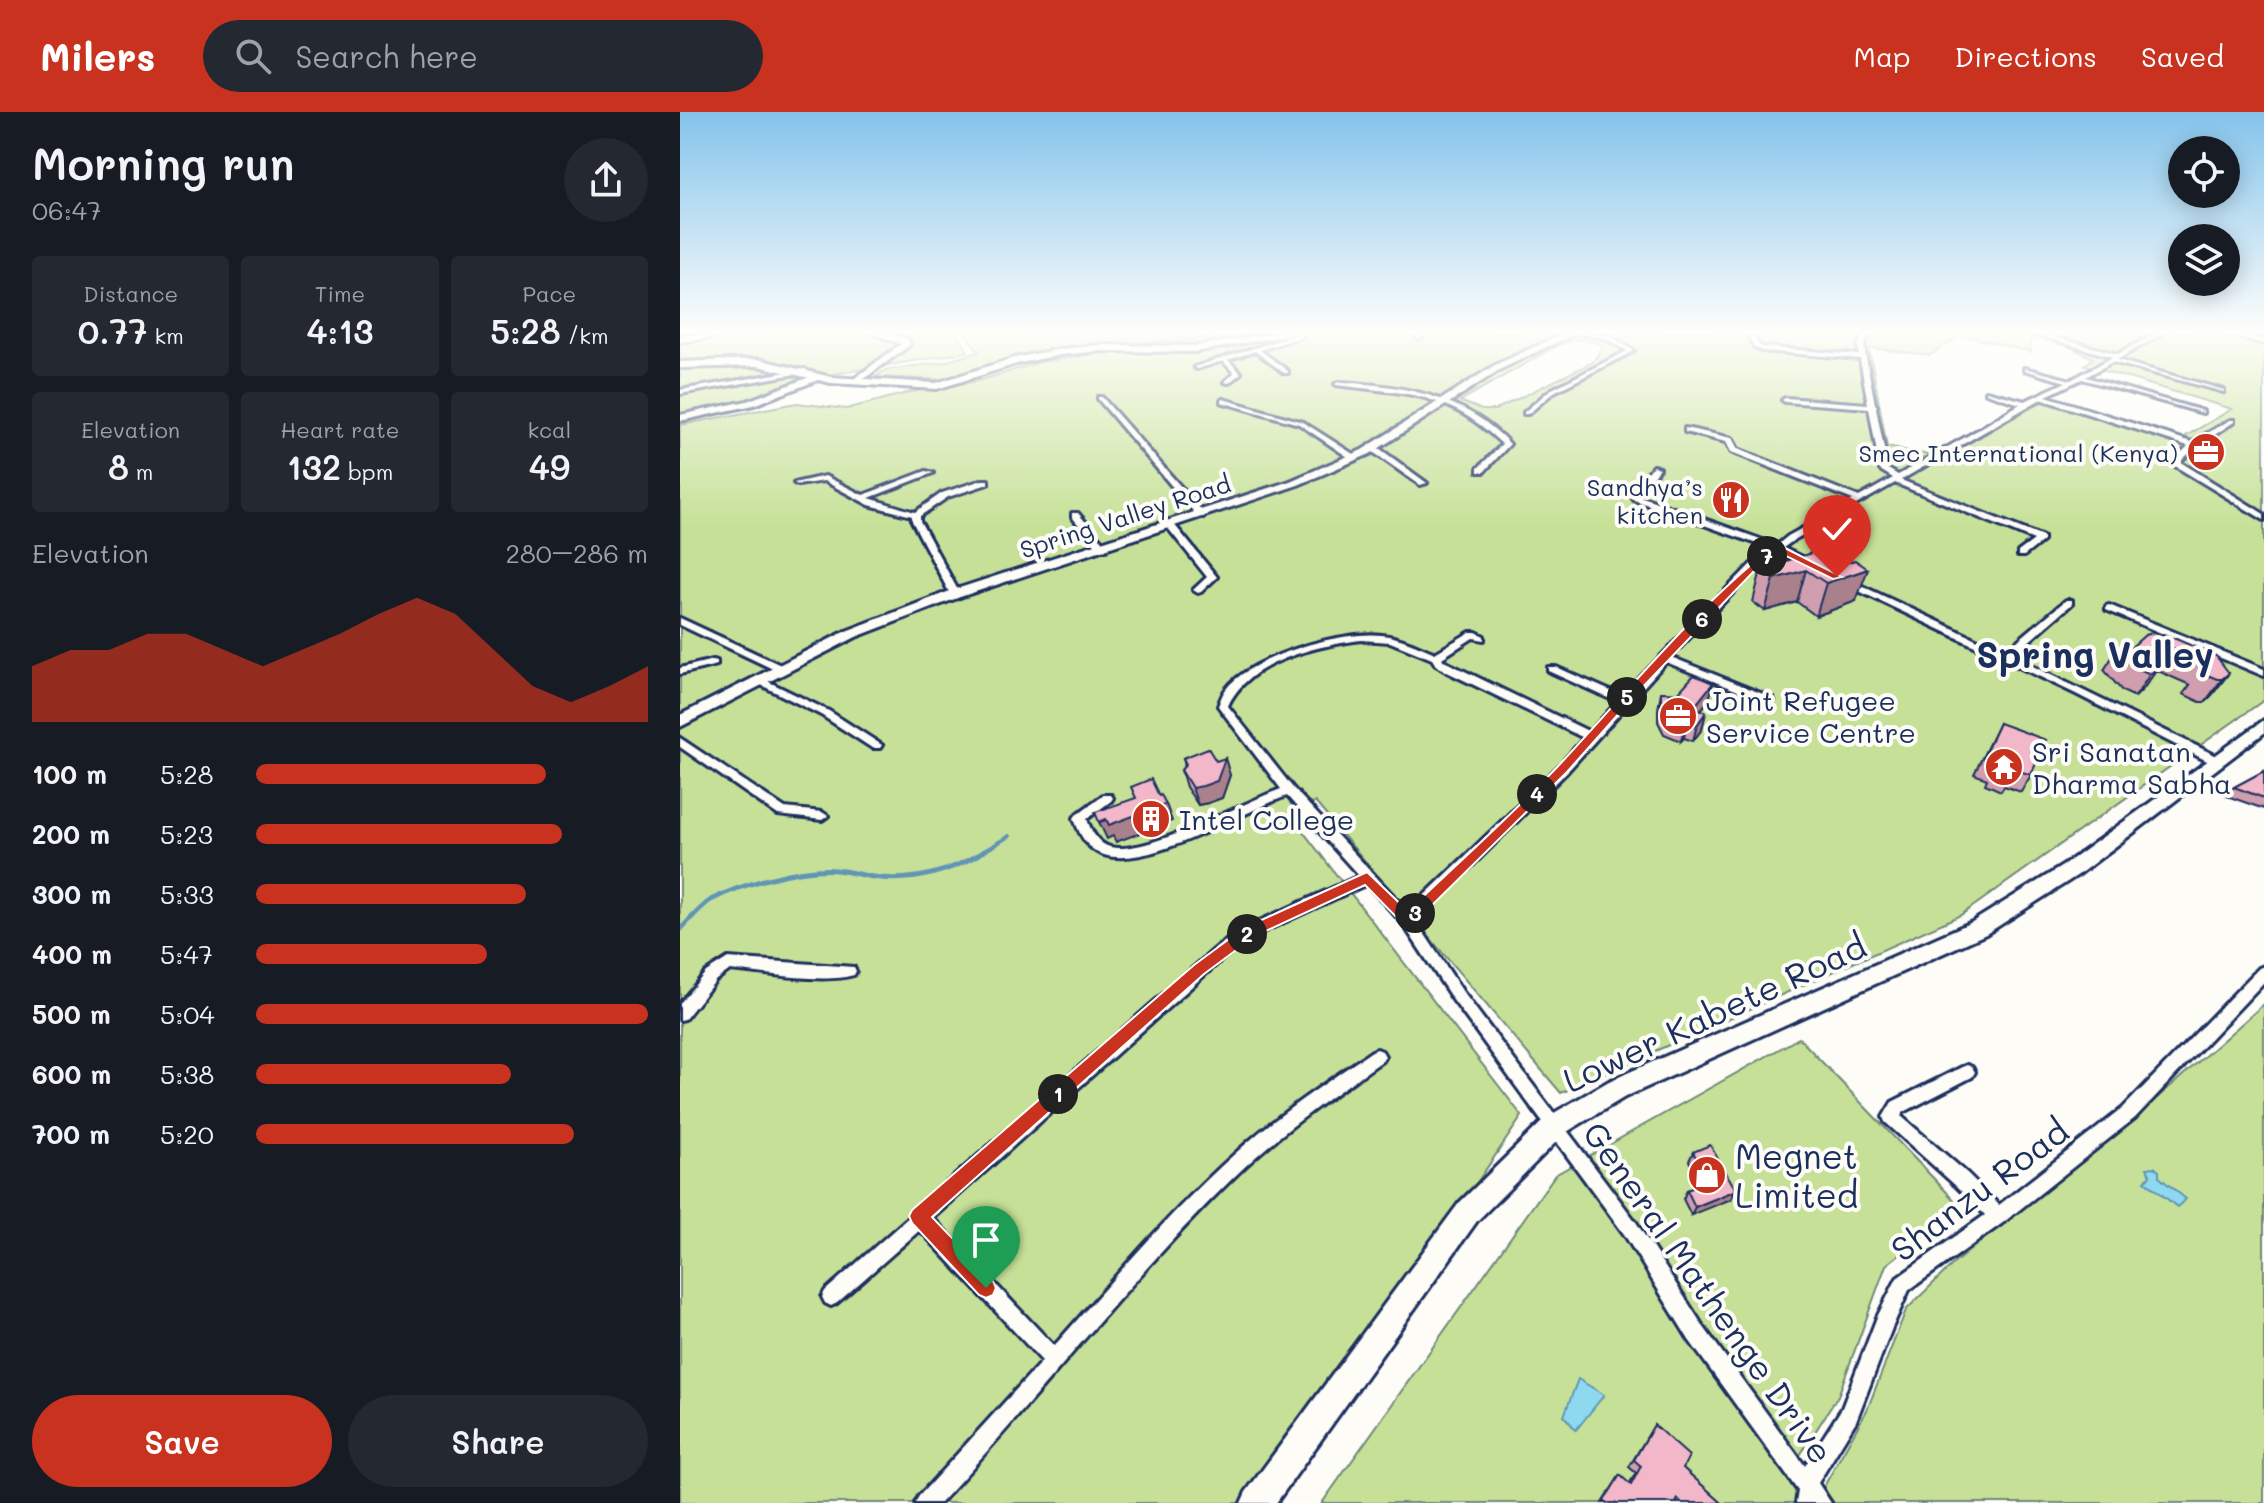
<!DOCTYPE html>
<meta charset="utf-8">
<style>
:root{--surface:#171b24;--page:#242831;--text:#f1f3f6;--muted:#9ea1a6;--accent:#c8321e}
body{margin:0;font-family:Mali,sans-serif;background:var(--page);color:var(--text);height:100vh;display:flex;flex-direction:column;font-size:30px;white-space:nowrap}
*{box-sizing:border-box;margin:0}
p{font-size:26px;color:var(--muted)}
.icon{flex:none;width:44px;height:44px;fill:none;stroke:currentColor;stroke-width:2;stroke-linecap:round;stroke-linejoin:round}
.map{position:relative;flex:1;overflow:hidden}
.details{display:flex;flex-direction:column;background:var(--surface);width:680px}
.details>*{flex:none}
.fabs{position:absolute;left:1488px;top:24px;display:grid;gap:16px}
.fabs a{display:grid;place-items:center;width:72px;height:72px;border-radius:50%;background:var(--surface);box-shadow:0 4px 20px #0003;font-size:40px}
.pin{position:absolute;display:grid;place-items:center;width:68px;height:68px;color:#fff;margin:-82px -34px;border-radius:50% 50% 50% 0;rotate:-45deg;box-shadow:0 0 8px #0007}
.pin .icon{rotate:45deg}
.km{position:absolute;width:40px;height:40px;margin:-20px;border-radius:50%;background:#222;color:#fff;font-size:22px;line-height:40px;text-align:center}
.round{display:grid;place-items:center;flex:none;width:84px;height:84px;border-radius:42px;background:var(--page)}
.headline{display:flex;align-items:center;justify-content:space-between;height:136px;padding:0 32px}
h1{font-size:44px;font-weight:600;line-height:60px}
.metrics{display:grid;grid-template-columns:repeat(3,1fr);gap:12px;height:136px;padding:8px 32px}
.metrics div{display:grid;align-content:center;border-radius:8px;background:var(--page);text-align:center}
.metrics b{font-size:34px;font-weight:600}
.metrics small{font-size:22px;font-weight:400}
.metrics p{font-size:22px}
.chart{height:224px;padding:16px 32px}
.chart p{display:flex;justify-content:space-between}
.chart svg{width:100%;height:144px;margin-top:8px;fill:var(--accent);opacity:.7}
.cta{display:flex;gap:16px;margin-top:auto;padding:16px 32px}
.cta a{flex:1;height:92px;border-radius:48px;background:var(--accent);color:#fff;font-size:32px;font-weight:600;line-height:92px;text-align:center}
.cta a+a{background:var(--page);color:var(--text)}
ul{padding:0 32px;list-style:none;font-size:26px}
li{display:grid;grid-template-columns:128px 96px 1fr;align-items:center;height:60px}
li i{height:20px;border-radius:10px;background:var(--accent)}
header{display:flex;align-items:center;gap:48px;box-sizing:border-box;height:112px;padding:0 40px;background:var(--accent);color:#fff}
header strong{font-size:38px}
nav{display:flex;gap:44px;margin-inline-start:auto;font-size:28px}
.search{width:560px;height:72px;background:var(--page);display:flex;align-items:center;gap:20px;box-sizing:border-box;padding:0 28px;border-radius:44px;color:var(--muted);font-size:30px}
main{display:flex;flex:1;min-height:0}
.map>svg:first-child{display:block}
.green{fill:#c6e197;stroke:#70887a;stroke-width:2;fill-rule:evenodd}
.water{fill:#8fd9f0;stroke:#6195b6;stroke-width:2}
.lines{fill:none;stroke-linecap:round;stroke-linejoin:round}
.stream-far1{stroke:#6195b6;stroke-width:4}
.stream{stroke:#6195b6;stroke-width:5}
.street-casing{stroke:#1b2f5e;stroke-width:6}
.secondary-casing{stroke:#1b2f5e;stroke-width:6}
.primary-casing{stroke:#1b2f5e;stroke-width:6}
.street{fill:#fdfcf7;fill-rule:evenodd}
.secondary{fill:#fdfcf7;fill-rule:evenodd}
.primary{fill:#fdfcf7;fill-rule:evenodd}
.wall{fill:#d09eae;stroke:#1b2f5e;stroke-width:2}
.shaded-wall{fill:#a9818d;stroke:#1b2f5e;stroke-width:2}
.building{fill:#f2b8ca;stroke:#1b2f5e;stroke-width:2}
.route{fill:#c8321e;stroke:#fff;stroke-width:2}
.labels{text-anchor:middle;dominant-baseline:central;stroke-width:8;stroke-linejoin:round;paint-order:stroke}
.far-poi-label{font-size:24px;fill:#1b2f5e;stroke:#fdfcf7;text-anchor:end}
.far-street-label{font-size:24px;fill:#1b2f5e;stroke:#fdfcf7}
.poi-label{font-size:28px;fill:#1b2f5e;stroke:#fdfcf7;text-anchor:start}
.near-street-label{font-size:34px;fill:#1b2f5e;stroke:#fdfcf7}
.near-poi-label{font-size:34px;fill:#1b2f5e;stroke:#fdfcf7;text-anchor:start}
.district-label{font-size:36px;font-weight:bold;fill:#1b2f5e;stroke:#fdfcf7}
</style>
<header>
<strong>Milers</strong>
<div class="search"><svg class="icon" aria-label="search" viewBox="0 0 24 24"><circle cx="10" cy="10" r="6"/><path d="M15 15l6 6"/></svg>Search here</div>
<nav><a>Map</a><a>Directions</a><a>Saved</a></nav>
</header>
<main>
<section class="details">
<div class="headline"><div><h1>Morning run</h1><p>06:47</p></div><a class="round"><svg class="icon" aria-label="share" viewBox="0 0 24 24"><path d="M12 15V3M7 8l5-5 5 5M5 13v7h14v-7"/></svg></a></div>
<div class="metrics">
<div><p>Distance</p><b>0.77<small> km</small></b></div>
<div><p>Time</p><b>4:13</b></div>
<div><p>Pace</p><b>5:28<small> /km</small></b></div>
</div>
<div class="metrics">
<div><p>Elevation</p><b>8<small> m</small></b></div>
<div><p>Heart rate</p><b>132<small> bpm</small></b></div>
<div><p>kcal</p><b>49</b></div>
</div>
<div class="chart"><p><span>Elevation</span>280–286 m</p>
<svg viewBox="0 0 160 44" preserveAspectRatio="none"><path d="M0 44V27L10 22L20 22L30 17L40 17L50 22L60 27L70 22L80 17L90 11L100 6L110 11L120 22L130 33L140 38L150 33L160 27V44z"/></svg>
</div>
<ul>
<li><b>100 m</b>5:28<i style="width:74%"></i></li>
<li><b>200 m</b>5:23<i style="width:78%"></i></li>
<li><b>300 m</b>5:33<i style="width:69%"></i></li>
<li><b>400 m</b>5:47<i style="width:59%"></i></li>
<li><b>500 m</b>5:04<i style="width:100%"></i></li>
<li><b>600 m</b>5:38<i style="width:65%"></i></li>
<li><b>700 m</b>5:20<i style="width:81%"></i></li>
</ul>
<div class="cta"><a>Save</a><a>Share</a></div>
</section>
<div class="map">
<svg width="1584" height="1391" viewBox="0 0 1584 1391">
<rect width="100%" height="100%" fill="#fdfcf7"/>
<filter id="ink" filterUnits="userSpaceOnUse"><feTurbulence type="fractalNoise" baseFrequency=".0125" numOctaves="2"/><feDisplacementMap in="SourceGraphic" scale="16" xChannelSelector="R" yChannelSelector="G"/><feConvolveMatrix kernelMatrix="1 2 1 2 8 2 1 2 1" color-interpolation-filters="sRGB"/></filter>
<g filter="url(#ink)">
<g class="green">
<path d="M0,220H277L288,240L117,268L70,288L0,302Z"/>
<path d="M284,220H1584V588L1281,803L881,981L635,690L615,709L842,1004L580,1391H0V313L117,291L166,297L231,280L298,269L360,250L556,222L377,239L270,268L195,265L206,258L264,250L299,240ZM1282,223L1351,240L1350,229C1372,220 1393,238 1413,246L1405,253L1552,297L1494,331L1362,290L1273,340L1249,343L1207,335L1189,236L1250,243ZM901,227L924,233L913,250L815,298H802L780,289L880,232Z"/>
<path d="M1584,892V1391H1154L1143,1376L1187,1298L1226,1198L1273,1152L1468,994Z"/>
<path d="M1119,926L1280,1094L1206,1153L1158,1284L1106,1365L1123,1391H642L875,1063Z"/>
</g>
<g class="water">
<path d="M1474,1055L1479,1059V1065L1506,1087L1497,1095L1465,1069L1470,1063L1467,1056Z"/>
<path d="M898,1267L924,1283L896,1318L884,1304Z"/>
</g>
<g class="lines">
<path class="stream-far1" d="M301,741L329,724"/>
<path class="stream" d="M0,818C9,809 20,795 31,788C61,772 122,755 156,758C168,759 180,763 193,765C232,771 271,760 304,739"/>
<g class="street-casing">
<g id="street">
<path d="M617,220H623L621,225L580,238L608,259V261H604L575,239L548,248L561,261L549,271L544,270L554,261L543,249L517,257L514,255L616,223Z"/>
<path d="M729,220H735L743,226L738,227Z"/>
<path d="M893,220L931,224L954,239L874,280L848,302H844V300L870,278L947,239L927,227Z"/>
<path d="M1183,220H1189L1184,235L1195,292L1197,294L1196,296L1208,357L1218,363L1289,323L1340,292L1306,281V279L1345,289L1386,270L1344,258V256L1391,268L1433,245L1346,220H1355L1438,242L1478,220H1485L1437,248L1544,278V280L1432,250L1406,265L1523,299V301L1402,267L1366,284L1512,330L1550,308H1554V310L1516,335L1502,348V351L1584,402V408L1495,354L1494,348L1508,334L1361,287L1221,368L1363,425V429L1344,444H1338V440L1354,428L1215,371L1114,428L1103,436L1132,450V454H1126L1098,440L1076,457L991,545L1093,586L1094,588L1093,590H1085L986,550L887,660L736,809L783,880L956,1110L1023,1214L1125,1354L1162,1296L1197,1205L1217,1166L1305,1103L1276,1074L1205,1010L1203,1005L1212,990L1282,955L1287,953L1292,955L1295,960L1292,965L1224,1000L1221,1004L1288,1062L1319,1093L1443,996L1579,856L1584,854V870L1455,1006L1324,1110L1229,1178L1212,1216L1176,1309L1138,1371L1151,1391H1116L1118,1379L1009,1228L944,1122L773,888L723,812L687,772L574,824L547,843L253,1106L374,1234C433,1168 492,1097 559,1038C600,1001 646,971 692,939L697,937L702,939L705,944L702,949C651,985 599,1021 554,1065C449,1167 360,1284 260,1391H235L239,1384L362,1249L240,1118L157,1191L151,1194L145,1191L142,1185L145,1179L231,1103L233,1098L239,1095L537,835L564,816L679,764L607,684C561,700 471,757 424,743C407,738 399,722 394,706L396,703L423,683H431L433,686L431,689L407,707C411,719 417,731 430,735C467,744 561,691 601,677L538,594C540,589 542,582 546,577C571,544 662,518 702,523C721,525 738,534 755,541L790,520H796L804,524V528L793,526L762,546L764,549L910,620L937,590L868,559V555H876L942,584L1070,453L1091,437L954,388L950,382L973,354L980,356L958,382L960,384L1097,433L1108,424L1173,388L1051,340L1046,330L1005,320V316L1052,326L1058,337L1179,385L1213,366L1200,358L1189,296L1105,290L1102,288L1105,286L1188,292L1180,247L1082,239L1074,235L1069,225L1074,224L1079,233L1083,235L1179,243L1178,235ZM681,528L710,530L752,547L756,553L767,560L904,626L879,654L728,799L613,676L548,594C568,549 636,534 681,528Z"/>
<path d="M1540,220H1549L1584,228V232Z"/>
<path d="M125,257L128,259L127,260L0,282V278Z"/>
<path d="M658,270C721,273 785,283 830,332L804,360H798V356L822,332C768,279 726,282 656,273L655,272Z"/>
<path d="M418,285H422L524,401V405H518L418,287Z"/>
<path d="M543,287L623,310L678,345L671,347L619,312L541,290V288Z"/>
<path d="M690,334H696L747,371L740,373L690,338Z"/>
<path d="M246,359L253,361L189,386L235,400L262,381L302,368H308V372L268,385L240,404V409L280,482L275,485L270,482L232,409V404L189,393L144,369L118,373L114,371L145,364L183,383Z"/>
<path d="M392,401H398L426,434V438H420L392,405Z"/>
<path d="M487,411H493L537,465L521,480L518,481L513,478L527,465L487,415Z"/>
<path d="M1167,467L1324,540L1386,488H1392V492L1332,544L1539,645L1541,648L1539,651H1531L1396,582L1164,472L1162,470Z"/>
<path d="M1429,493L1584,557V564L1426,498V494Z"/>
<path d="M0,506L105,555L106,557L105,559H97L0,513Z"/>
<path d="M33,548L37,549V553L0,562V556Z"/>
<path d="M81,566L149,599L202,633L200,636H192L141,603L77,571L76,569L77,567Z"/>
<path d="M0,626L105,696L142,700L148,704L142,708L98,703L0,635Z"/>
<path d="M48,846L174,855L176,859L174,863C145,872 83,861 50,858L36,868L5,907L0,908V891L26,860Z"/>
</g>
</g>
<g class="secondary-casing">
<g id="secondary">
<path d="M45,220H73L0,230V224Z"/>
<path d="M189,220H202L228,227L230,233L178,271L173,268L175,266L221,232Z"/>
<path d="M887,220H898L821,257L690,342L618,373L280,485L176,525L0,615V603L166,519L270,479L610,369L682,338L815,253Z"/>
<path d="M135,263L140,266L138,268L74,293L0,309V303L67,289Z"/>
<path d="M1584,608V621L1398,763L1306,822L945,985L885,1021L797,1109L596,1391H561L566,1380L779,1091L867,1005L929,969L1292,810L1384,753Z"/>
</g>
</g>
<g class="primary-casing">
<path id="primary" d="M602,220H624L515,240L419,239L380,243L340,251L257,277L151,271L78,254L0,256V250L78,247L151,265L256,271L334,246L380,237L419,233L515,234Z"/>
</g>
<use href="#street" class="street"/>
<use href="#secondary" class="secondary"/>
<use href="#primary" class="primary"/>
</g>
<g class="wall">
<path d="M1147,436L1176,489L1136,504L1117,490L1085,499L1073,490L1081,457Z"/>
<path d="M1496,527L1549,561L1532,583L1525,590H1520L1503,582L1510,573L1476,558L1463,577L1455,585L1442,579L1424,558L1438,536L1446,540Z"/>
<path d="M1033,571L1029,588L1021,598L1026,600L1022,617L1013,629L1004,626L1001,629L984,622L978,610V597L981,580L998,581Z"/>
<path d="M1319,611L1351,663L1341,680L1324,674L1321,679L1305,672L1307,667L1294,662Z"/>
<path d="M503,646L536,649L550,663L542,686L528,691L518,693L506,675L501,658L505,653Z"/>
<path d="M1584,659V697L1547,684L1554,675Z"/>
<path d="M1013,1040L1051,1087L1011,1103L1003,1087L1007,1078L1022,1072L1009,1049Z"/>
<path d="M974,1313L1003,1356L1042,1391H922L940,1363L949,1372L956,1361L949,1355Z"/>
</g>
<g class="shaded-wall">
<path d="M1188,457L1176,489L1136,504L1146,471Z"/>
<path d="M1126,458L1117,490L1085,499L1094,467Z"/>
<path d="M1483,532L1468,554L1465,548Z"/>
<path d="M1479,555L1463,577L1455,585L1470,562Z"/>
<path d="M1549,561L1532,583L1525,590L1542,567Z"/>
<path d="M1033,571L1029,588L1011,610L1014,595Z"/>
<path d="M1026,600L1022,617L1013,629L1017,613Z"/>
<path d="M1007,609L1004,626L1001,629L1005,612Z"/>
<path d="M545,646L550,663L542,686L528,691L518,693L512,676Z"/>
<path d="M486,692L492,709L436,730L433,724L427,727L419,710Z"/>
<path d="M1056,1078L1051,1087L1011,1103L1015,1095Z"/>
</g>
<g class="building">
<path d="M1147,436L1169,450L1175,448L1188,457L1146,471L1126,458L1094,467L1081,457Z"/>
<path d="M1474,521L1496,527L1536,544L1549,561L1542,567H1537L1520,560L1528,551L1483,532L1465,548L1479,555L1470,562L1457,556L1438,536L1446,540L1465,523Z"/>
<path d="M1014,563L1033,571L1014,595L1026,600L1017,613L1007,609L1005,612L987,605L981,593V580L998,581Z"/>
<path d="M1319,611L1366,628L1351,663L1334,657L1331,662L1315,655L1317,650L1303,645Z"/>
<path d="M528,636L536,649L545,646L537,669L523,674L512,676L501,658L506,652L503,646Z"/>
<path d="M1584,659V686L1554,675Z"/>
<path d="M471,667L479,684L481,683L486,692L429,713L426,707L419,710L415,700L456,686L451,675Z"/>
<path d="M1030,1033L1056,1078L1015,1095L1007,1078L1029,1069L1013,1040Z"/>
<path d="M974,1313L1009,1344L1003,1356L1042,1391H1002L998,1387L996,1391H927L924,1389L940,1363L951,1373L961,1354L954,1348Z"/>
</g>
</g>
<linearGradient id="sky" x2="0" y2="1"><stop stop-color="#84c3eb"/><stop offset="0.53" stop-color="#fefefb"/><stop offset="1" stop-color="#fefefb" stop-opacity="0"/></linearGradient>
<rect width="1584" height="415" fill="url(#sky)"/>
<path class="route" d="M1094,434H1101L1162,465L1153,467L1098,440L1076,457L957,581L887,660L733,812H723L685,773L575,824L524,862L252,1105L313,1169L316,1176L313,1183L306,1186L299,1183L232,1111L229,1104L232,1098L514,853L564,816L687,760L728,799C779,750 833,702 881,651C947,580 1018,493 1094,434Z"/>
<defs>
<g id="office-disc" transform="scale(2)"><circle r="9.5" fill="#c8321e" stroke="#fdfcf7"/><path d="M-6-3h4V-5.5h4V-3h4V5H-6ZM-1-4.5V-3h2v-1.5ZM-6 0V1H6V0Z" fill="#fff"/></g>
<g id="restaurant-disc" transform="scale(2)"><circle r="9.5" fill="#c8321e" stroke="#fdfcf7"/><path d="M-5-6h1v4h1v-4h1v4h1v-4h1v5L-1.5 .5V6h-2V.5L-5-1ZM5-6V6H3V1.5H1.5Q1.5-4 5-6Z" fill="#fff"/></g>
<g id="temple-disc" transform="scale(2)"><circle r="9.5" fill="#c8321e" stroke="#fdfcf7"/><path d="M0-6L5-2H3V0L6.5 2.5H4V6H1.5V3h-3V6H-4V2.5H-6.5L-3 0V-2H-5Z" fill="#fff"/></g>
<g id="building-disc" transform="scale(2)"><circle r="9.5" fill="#c8321e" stroke="#fdfcf7"/><path d="M-4-6H4V6H1V3H-1V6H-4ZM-2.5-4.3h1.7v1.8h-1.7ZM.8-4.3h1.7v1.8H.8ZM-2.5-1h1.7V.8h-1.7ZM.8-1h1.7V.8H.8Z" fill="#fff"/></g>
<g id="shop-disc" transform="scale(2)"><circle r="9.5" fill="#c8321e" stroke="#fdfcf7"/><path d="M-5-2.5h2.3a2.7 3.5 0 0 1 5.4 0H5L5.5 6h-11ZM-1.5-2.5h3a1.5 2.3 0 0 0-3 0Z" fill="#fff"/></g>
</defs>
<g fill-rule="evenodd">
<use href="#office-disc" x="1526" y="340"/>
<use href="#restaurant-disc" x="1051" y="388"/>
<use href="#office-disc" x="998" y="604"/>
<use href="#temple-disc" x="1324" y="655"/>
<use href="#building-disc" x="471" y="707"/>
<use href="#shop-disc" x="1027" y="1063"/>
</g>
<g class="labels">
<g class="far-poi-label">
<text x="1498" y="340">Smec International (Kenya)</text>
<text x="1023" y="374">Sandhya’s<tspan x="1023" dy="28">kitchen</tspan></text>
</g>
<g class="far-street-label">
<text transform="translate(445 404) rotate(-18)">Spring Valley Road</text>
</g>
<g class="poi-label">
<text x="1026" y="588">Joint Refugee<tspan x="1026" dy="32">Service Centre</tspan></text>
<text x="1352" y="639">Sri Sanatan<tspan x="1352" dy="32">Dharma Sabha</tspan></text>
<text x="499" y="707">Intel College</text>
</g>
<g class="near-street-label">
<text transform="translate(1034 900) rotate(-25)">Lower Kabete Road</text>
<text transform="translate(1299 1077) rotate(-37)">Shanzu Road</text>
<text transform="translate(1029 1180) rotate(55)">General Mathenge Drive</text>
</g>
<g class="near-poi-label">
<text x="1055" y="1043">Megnet<tspan x="1055" dy="39">Limited</tspan></text>
</g>
<g class="district-label">
<text x="1415" y="541">Spring Valley</text>
</g>
</g>
</svg>
<div class="fabs">
<a><svg class="icon" aria-label="locate" viewBox="0 0 24 24"><circle cx="12" cy="12" r="6"/><path d="M12 2v4M12 18v4M2 12h4M18 12h4"/></svg></a>
<a><svg class="icon" aria-label="layers" viewBox="0 0 24 24"><path d="M12 4l9 5-9 5-9-5zM3 14l9 5 9-5"/></svg></a>
</div>
<div class="pin" style="left:306px;top:1176px;background:#1e9e55"><svg class="icon" aria-label="arrive" viewBox="0 0 24 24"><path d="M6 21V4h12l-3 4 3 4H6"/></svg></div>
<div class="pin" style="left:1157px;top:465px;background:#d93025"><svg class="icon" aria-label="check" viewBox="0 0 24 24"><path d="M5 12l5 5 9-10"/></svg></div>
<b class="km" style="left:378px;top:982px">1</b>
<b class="km" style="left:567px;top:822px">2</b>
<b class="km" style="left:735px;top:801px">3</b>
<b class="km" style="left:857px;top:682px">4</b>
<b class="km" style="left:947px;top:585px">5</b>
<b class="km" style="left:1022px;top:507px">6</b>
<b class="km" style="left:1087px;top:444px">7</b>
</div>
</main>
